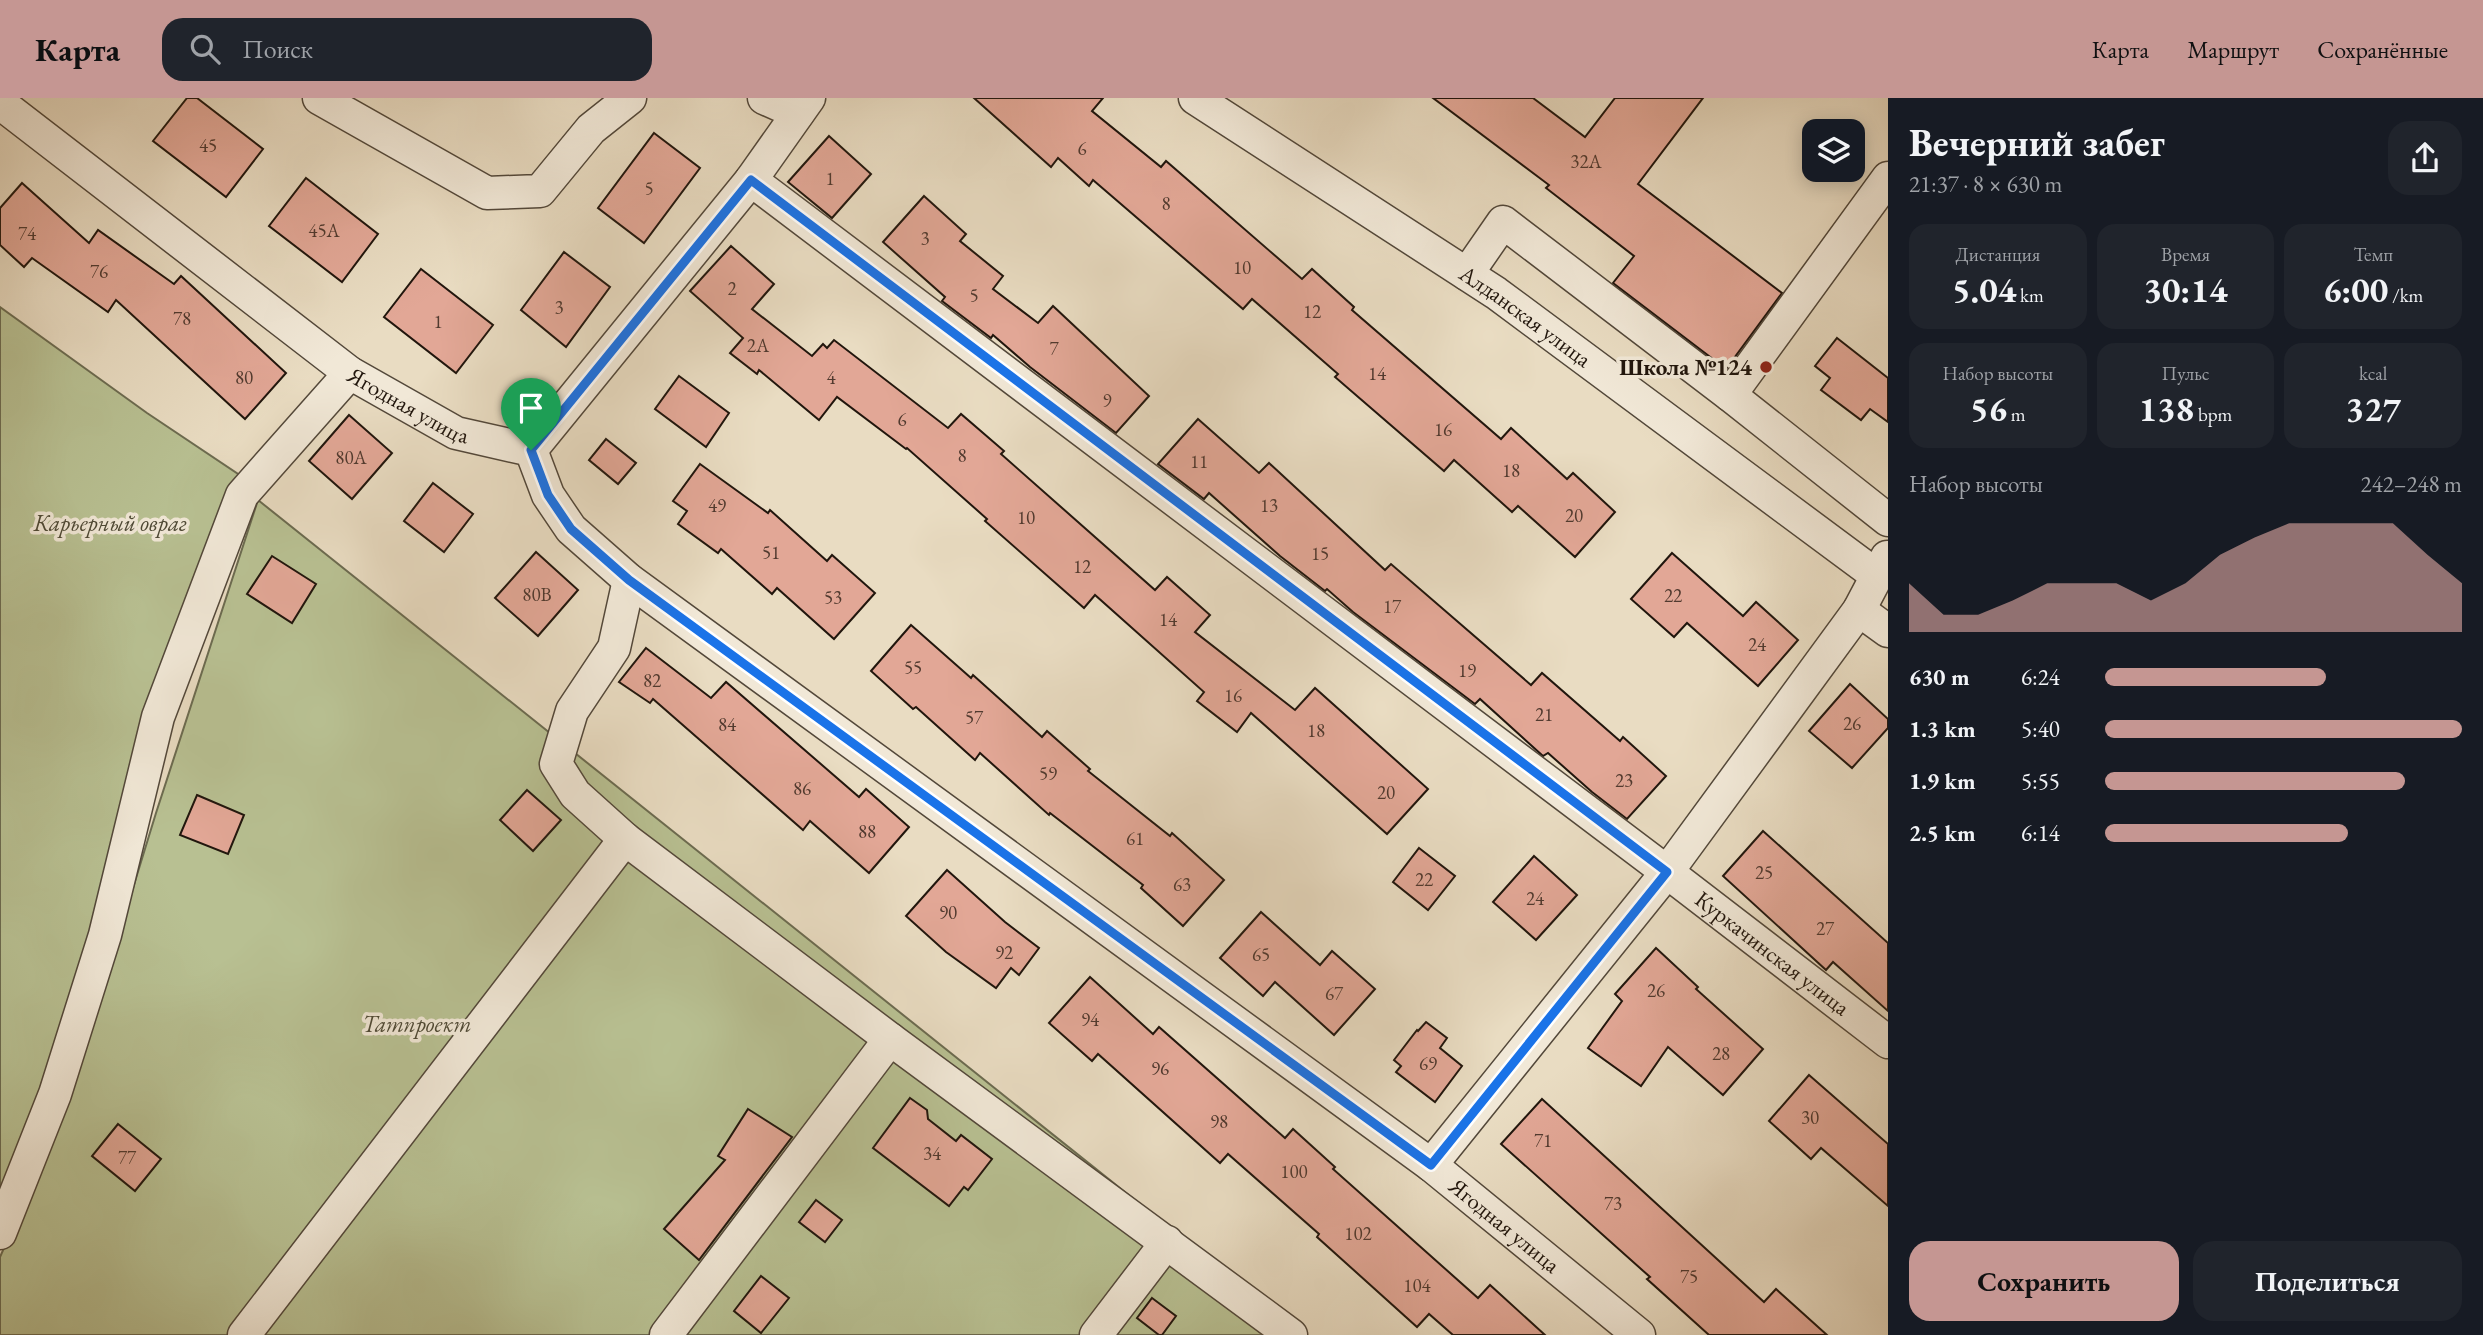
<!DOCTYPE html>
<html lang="ru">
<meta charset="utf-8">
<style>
:root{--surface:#171b24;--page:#20242c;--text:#f1f3f6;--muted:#9ea1a6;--accent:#c59692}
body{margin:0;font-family:"EB Garamond",serif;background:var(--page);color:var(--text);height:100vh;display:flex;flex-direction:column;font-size:26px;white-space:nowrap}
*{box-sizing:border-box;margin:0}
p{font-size:23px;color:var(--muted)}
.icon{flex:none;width:38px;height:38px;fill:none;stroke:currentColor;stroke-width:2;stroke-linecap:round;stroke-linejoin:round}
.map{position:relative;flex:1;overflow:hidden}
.sheet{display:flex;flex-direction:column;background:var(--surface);width:595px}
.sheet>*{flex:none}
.buttons{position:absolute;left:1802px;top:21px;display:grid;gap:14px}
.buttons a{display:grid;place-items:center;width:63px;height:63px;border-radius:14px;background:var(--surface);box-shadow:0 4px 18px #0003;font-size:35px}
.pin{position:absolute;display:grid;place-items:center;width:60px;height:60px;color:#fff;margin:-72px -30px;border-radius:50% 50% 50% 0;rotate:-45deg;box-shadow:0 0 7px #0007}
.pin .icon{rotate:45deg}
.round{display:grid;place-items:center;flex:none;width:74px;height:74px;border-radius:21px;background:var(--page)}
.headline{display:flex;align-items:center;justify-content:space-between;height:119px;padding:0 21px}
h1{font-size:38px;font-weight:700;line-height:52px}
.figures{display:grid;grid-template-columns:repeat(3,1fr);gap:10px;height:119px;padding:7px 21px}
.figures div{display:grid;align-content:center;border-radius:18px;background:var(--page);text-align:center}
.figures b{font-size:35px;font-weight:700}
.figures small{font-size:19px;font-weight:400}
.figures p{font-size:19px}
.chart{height:196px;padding:14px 21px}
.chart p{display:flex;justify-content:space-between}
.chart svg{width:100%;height:126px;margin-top:7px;fill:var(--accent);opacity:.7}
.primary-button{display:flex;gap:14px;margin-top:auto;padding:14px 21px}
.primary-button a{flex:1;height:80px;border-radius:21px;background:var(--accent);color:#111;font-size:28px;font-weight:700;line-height:80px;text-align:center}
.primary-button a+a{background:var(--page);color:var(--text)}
ul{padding:0 21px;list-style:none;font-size:23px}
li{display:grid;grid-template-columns:112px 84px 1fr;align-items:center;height:52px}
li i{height:18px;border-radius:9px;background:var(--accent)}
header{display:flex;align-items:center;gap:42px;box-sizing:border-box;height:98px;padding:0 35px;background:var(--accent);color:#111}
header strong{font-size:33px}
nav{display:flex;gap:38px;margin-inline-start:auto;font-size:24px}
.search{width:490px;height:63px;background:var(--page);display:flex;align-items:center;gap:18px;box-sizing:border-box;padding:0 24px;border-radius:21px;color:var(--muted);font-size:26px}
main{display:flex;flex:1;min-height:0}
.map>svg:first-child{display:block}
.green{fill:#b8c092;stroke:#6c6b50;stroke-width:2}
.building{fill:#e2a796;stroke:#21160d;stroke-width:2}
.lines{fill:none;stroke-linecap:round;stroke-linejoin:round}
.minor-casing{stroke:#53483a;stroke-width:35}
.minor{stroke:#f1e8d7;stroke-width:32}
.route-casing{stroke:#fff;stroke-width:14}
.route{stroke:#1a73e8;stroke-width:9}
.poi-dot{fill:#8f2418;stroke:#f1e8d7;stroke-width:2.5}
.labels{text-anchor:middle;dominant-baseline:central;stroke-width:7;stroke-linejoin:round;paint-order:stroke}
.number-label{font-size:19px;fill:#513a2f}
.street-label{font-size:23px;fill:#21160d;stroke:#f1e8d7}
.poi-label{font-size:23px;font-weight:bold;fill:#21160d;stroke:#f1e8d7;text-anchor:end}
.park-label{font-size:23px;font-style:italic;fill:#4e4935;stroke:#f1e8d7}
</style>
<header>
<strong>Карта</strong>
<div class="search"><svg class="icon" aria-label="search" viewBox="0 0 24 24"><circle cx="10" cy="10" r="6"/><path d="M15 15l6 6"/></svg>Поиск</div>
<nav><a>Карта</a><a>Маршрут</a><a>Сохранённые</a></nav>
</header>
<main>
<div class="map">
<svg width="1888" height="1237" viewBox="0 0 1888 1237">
<rect width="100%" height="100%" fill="#e9dcc2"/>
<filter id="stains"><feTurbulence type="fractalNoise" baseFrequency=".00286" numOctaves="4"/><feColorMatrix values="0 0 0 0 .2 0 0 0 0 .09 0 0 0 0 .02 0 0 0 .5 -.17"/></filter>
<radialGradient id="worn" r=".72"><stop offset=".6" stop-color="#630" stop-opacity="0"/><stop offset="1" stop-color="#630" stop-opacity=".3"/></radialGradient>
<g class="green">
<path d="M0,209L147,315L241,378L0,1112Z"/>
<path d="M258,402L1304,1237H0V1159L63,1018L156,715Z"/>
</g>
<g class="building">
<path d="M187,0H197L263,51L226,99L153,43Z"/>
<path d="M974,0H1103L1092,13L1161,69L1166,63L1302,181L1312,171L1354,209L1352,212L1501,341L1511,330L1567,381L1573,375L1615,414L1575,459L1518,408L1512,414L1454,362L1444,373L1335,279L1338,276L1252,201L1243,211L1093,82L1089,88L1058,60L1051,69Z"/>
<path d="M1433,0H1533L1585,39L1615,0H1703L1638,86L1782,195L1726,271L1613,185L1634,158L1546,90L1549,87Z"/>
<path d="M654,35L700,70L644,145L598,110Z"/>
<path d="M829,38L871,76L832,120L788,84Z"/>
<path d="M306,80L378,136L342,184L269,128Z"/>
<path d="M22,85L89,145L98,132L174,186L181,178L286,275L245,321L116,202L108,214L32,160L24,169L0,147V110Z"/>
<path d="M924,98L966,136L960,143L1003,178L993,191L1038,225L1053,208L1149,298L1116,335L1030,269L993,237L991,240L942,203L945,199L883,144Z"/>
<path d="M731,148L774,186L752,211L812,258L823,246L827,250L834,242L948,330L961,316L1004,353L1001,356L1155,492L1167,479L1210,517L1195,534L1295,612L1315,590L1428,691L1387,736L1251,615L1237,634L1197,603L1204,594L1095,497L1084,510L985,423L987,421L907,350L906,351L837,299L819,322L759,272L757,276L730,255L743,240L690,193Z"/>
<path d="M564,154L610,189L566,249L521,212Z"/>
<path d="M421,171L493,227L456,275L384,219Z"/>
<path d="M1837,240L1888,280V324L1870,311L1861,322L1821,292L1830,280L1815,268Z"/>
<path d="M679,278L729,315L706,349L655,311Z"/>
<path d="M349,317L392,355L352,401L309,363Z"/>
<path d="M1198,321L1259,375L1269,365L1385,472L1391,466L1531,587L1542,575L1620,643L1623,639L1666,678L1627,721L1592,694L1548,655L1543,658L1480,601L1475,606L1353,514L1327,491L1325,493L1280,458L1209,395L1204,401L1158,366Z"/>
<path d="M606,341L636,365L618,386L589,362Z"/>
<path d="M700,366L768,415L770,412L827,463L832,457L875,495L834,541L777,490L772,496L721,451L718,455L678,426L687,413L673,403Z"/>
<path d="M433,385L473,416L444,454L404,423Z"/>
<path d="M536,454L578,492L538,538L495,500Z"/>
<path d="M1672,455L1743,518L1756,504L1798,542L1758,588L1687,525L1674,539L1631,501Z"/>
<path d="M272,458L316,486L292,525L247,496Z"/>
<path d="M911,527L971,580L973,577L1042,639L1047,633L1090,671L1088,673L1170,738L1172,735L1224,782L1183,828L1141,790L1143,787L1050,715L1049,717L980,655L975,662L916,609L913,611L871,573Z"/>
<path d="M646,550L711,600L726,584L859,699L866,691L909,729L869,775L810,723L803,732L653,601L650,605L619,584Z"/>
<path d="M1850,586L1888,621V630L1852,670L1809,633Z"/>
<path d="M527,692L561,722L533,753L500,722Z"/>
<path d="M197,697L244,717L228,756L180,737Z"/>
<path d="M1763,733L1888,845V913L1833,864L1826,872L1723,778Z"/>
<path d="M1419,750L1455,778L1428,812L1393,784Z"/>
<path d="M1534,758L1577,797L1536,842L1493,804Z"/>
<path d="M947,772L1005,824L1039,850L1019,877L1011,870L996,890L946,854L906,818Z"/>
<path d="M1261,814L1320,867L1332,853L1375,891L1334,937L1275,884L1263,898L1220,860Z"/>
<path d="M1656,850L1698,889L1696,891L1763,951L1723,997L1668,949L1641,988L1588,950L1622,903L1615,896Z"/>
<path d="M1090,879L1153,936L1159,929L1285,1040L1293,1031L1335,1069L1333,1071L1478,1200L1490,1187L1545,1237H1453L1429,1216L1417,1229L1317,1139L1319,1136L1228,1056L1220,1065L1098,956L1092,963L1049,925Z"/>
<path d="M1426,924L1447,940L1440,950L1462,968L1435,1004L1396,974L1401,968L1394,962L1417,932L1418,933Z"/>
<path d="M1809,977L1888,1046V1108L1821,1050L1811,1061L1769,1023Z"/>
<path d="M910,1000L927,1012L928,1021L956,1043L961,1037L992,1061L968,1092L964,1089L949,1108L873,1050Z"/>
<path d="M1542,1001L1764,1204L1776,1191L1827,1237H1709L1647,1181L1650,1179L1501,1046Z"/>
<path d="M748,1011L792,1039L699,1162L664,1131L725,1062L718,1058Z"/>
<path d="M118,1026L161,1061L135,1093L92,1058Z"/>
<path d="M816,1102L842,1122L825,1144L799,1124Z"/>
<path d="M761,1178L789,1200L761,1235L734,1213Z"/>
<path d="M1152,1200L1176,1218L1162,1237H1159L1137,1220Z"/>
</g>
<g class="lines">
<g class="minor-casing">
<g id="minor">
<path d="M319,0L487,95L540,93L591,31L630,0"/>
<path d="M764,0L798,15"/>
<path id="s1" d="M1195,0L1496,195L1876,477"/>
<path id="s2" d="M0,5L350,275L456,335L531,352L548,397L571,431L629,482L1431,1067L1639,1237"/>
<path d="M1888,80L1730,297L1888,422"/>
<path id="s3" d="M751,82L1667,774L1888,944"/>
<path d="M1467,176L1503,124L1730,297"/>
<path d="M531,352L751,82L809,0"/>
<path d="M629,482L614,550L572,613L556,666L575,696L625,741L890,941L1291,1237"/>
<path d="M1859,512L1888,533"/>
<path d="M1431,1067L1667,774L1859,512L1887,459"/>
<path d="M0,1135L55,996L105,837L158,619L242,397L350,275"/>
<path d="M244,1237L625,741"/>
<path d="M666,1237L890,941"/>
<path d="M1096,1237L1167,1144"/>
</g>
</g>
<use href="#minor" class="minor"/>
</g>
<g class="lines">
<g class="route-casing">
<path id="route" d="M751,82L1667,774L1431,1067L629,482L571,431L548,397L531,352Z"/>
</g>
<use href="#route" class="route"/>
</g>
<circle class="poi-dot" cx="1766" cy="269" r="7"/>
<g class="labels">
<g class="number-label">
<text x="208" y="47">45</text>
<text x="1082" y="50">6</text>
<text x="1586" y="63">32А</text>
<text x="830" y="80">1</text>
<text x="649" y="90">5</text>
<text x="1166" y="105">8</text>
<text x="324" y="132">45А</text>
<text x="27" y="135">74</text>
<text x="925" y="140">3</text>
<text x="1242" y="169">10</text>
<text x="99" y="173">76</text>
<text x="732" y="190">2</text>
<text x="974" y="197">5</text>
<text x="559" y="209">3</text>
<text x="1312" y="213">12</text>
<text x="182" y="220">78</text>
<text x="438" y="223">1</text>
<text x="758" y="247">2А</text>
<text x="1054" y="250">7</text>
<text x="1377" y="275">14</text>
<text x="244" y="279">80</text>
<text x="831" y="279">4</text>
<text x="1107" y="302">9</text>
<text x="902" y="321">6</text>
<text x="1443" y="331">16</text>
<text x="962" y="357">8</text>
<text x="351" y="359">80А</text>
<text x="1199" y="363">11</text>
<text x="1511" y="372">18</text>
<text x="717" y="407">49</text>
<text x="1269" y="407">13</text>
<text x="1574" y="417">20</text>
<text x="1026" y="419">10</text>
<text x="771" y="454">51</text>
<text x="1320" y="455">15</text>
<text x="1082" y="468">12</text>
<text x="537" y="496">80В</text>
<text x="1673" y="497">22</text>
<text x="833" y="499">53</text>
<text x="1392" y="508">17</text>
<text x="1168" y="521">14</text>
<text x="1757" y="546">24</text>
<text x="913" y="569">55</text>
<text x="1467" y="572">19</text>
<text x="652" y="582">82</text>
<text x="1233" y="597">16</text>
<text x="1544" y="616">21</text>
<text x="974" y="619">57</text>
<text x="1852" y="625">26</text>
<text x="727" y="626">84</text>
<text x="1316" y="632">18</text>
<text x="1048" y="675">59</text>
<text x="1624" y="682">23</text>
<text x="802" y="690">86</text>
<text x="1386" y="694">20</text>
<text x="867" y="733">88</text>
<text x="1135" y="740">61</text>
<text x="1764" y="774">25</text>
<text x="1424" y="781">22</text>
<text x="1182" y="786">63</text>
<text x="1535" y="800">24</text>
<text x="948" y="814">90</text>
<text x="1825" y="830">27</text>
<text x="1004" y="854">92</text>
<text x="1261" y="856">65</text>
<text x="1656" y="892">26</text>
<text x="1334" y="895">67</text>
<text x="1090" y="921">94</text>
<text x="1721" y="955">28</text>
<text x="1428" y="965">69</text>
<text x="1160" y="970">96</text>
<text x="1810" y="1019">30</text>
<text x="1219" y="1023">98</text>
<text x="1543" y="1042">71</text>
<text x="932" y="1055">34</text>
<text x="127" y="1059">77</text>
<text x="1294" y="1073">100</text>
<text x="1613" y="1105">73</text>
<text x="1358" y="1135">102</text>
<text x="1689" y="1178">75</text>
<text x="1417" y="1187">104</text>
</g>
<g class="street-label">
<text stroke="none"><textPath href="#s1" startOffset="396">Алданская улица</textPath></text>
<text stroke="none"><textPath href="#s2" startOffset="509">Ягодная улица</textPath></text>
<text stroke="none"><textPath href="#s3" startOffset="1281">Куркачинская улица</textPath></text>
<text stroke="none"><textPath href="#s2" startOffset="1895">Ягодная улица</textPath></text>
</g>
<g class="poi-label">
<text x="1752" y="269">Школа №124</text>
</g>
<g class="park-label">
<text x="110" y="425">Карьерный овраг</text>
<text x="417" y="926">Татпроект</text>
</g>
</g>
<rect width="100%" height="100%" filter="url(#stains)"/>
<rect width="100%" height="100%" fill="url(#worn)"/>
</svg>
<div class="buttons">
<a><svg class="icon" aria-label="layers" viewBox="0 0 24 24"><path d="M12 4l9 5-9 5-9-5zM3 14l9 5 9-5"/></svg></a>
</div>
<div class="pin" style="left:531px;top:352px;background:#1e9e55"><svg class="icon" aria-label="arrive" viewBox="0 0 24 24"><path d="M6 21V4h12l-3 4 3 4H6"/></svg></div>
</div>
<section class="sheet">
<div class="headline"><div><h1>Вечерний забег</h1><p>21:37 · 8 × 630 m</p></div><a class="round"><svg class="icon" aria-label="share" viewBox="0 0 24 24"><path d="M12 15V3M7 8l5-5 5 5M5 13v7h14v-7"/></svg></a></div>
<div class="figures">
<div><p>Дистанция</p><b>5.04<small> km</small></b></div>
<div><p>Время</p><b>30:14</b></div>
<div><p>Темп</p><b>6:00<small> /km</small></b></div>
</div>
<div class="figures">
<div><p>Набор высоты</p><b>56<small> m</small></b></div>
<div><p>Пульс</p><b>138<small> bpm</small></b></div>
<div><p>kcal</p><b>327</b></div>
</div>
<div class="chart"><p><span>Набор высоты</span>242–248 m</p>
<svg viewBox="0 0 160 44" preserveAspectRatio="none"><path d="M0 44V27L10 38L20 38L30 33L40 27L50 27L60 27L70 33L80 27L90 17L100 11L110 6L120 6L130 6L140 6L150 17L160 27V44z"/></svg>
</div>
<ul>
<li><b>630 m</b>6:24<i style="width:62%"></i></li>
<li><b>1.3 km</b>5:40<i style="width:100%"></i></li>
<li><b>1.9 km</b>5:55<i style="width:84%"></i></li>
<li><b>2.5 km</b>6:14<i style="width:68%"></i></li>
</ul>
<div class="primary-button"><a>Сохранить</a><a>Поделиться</a></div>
</section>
</main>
